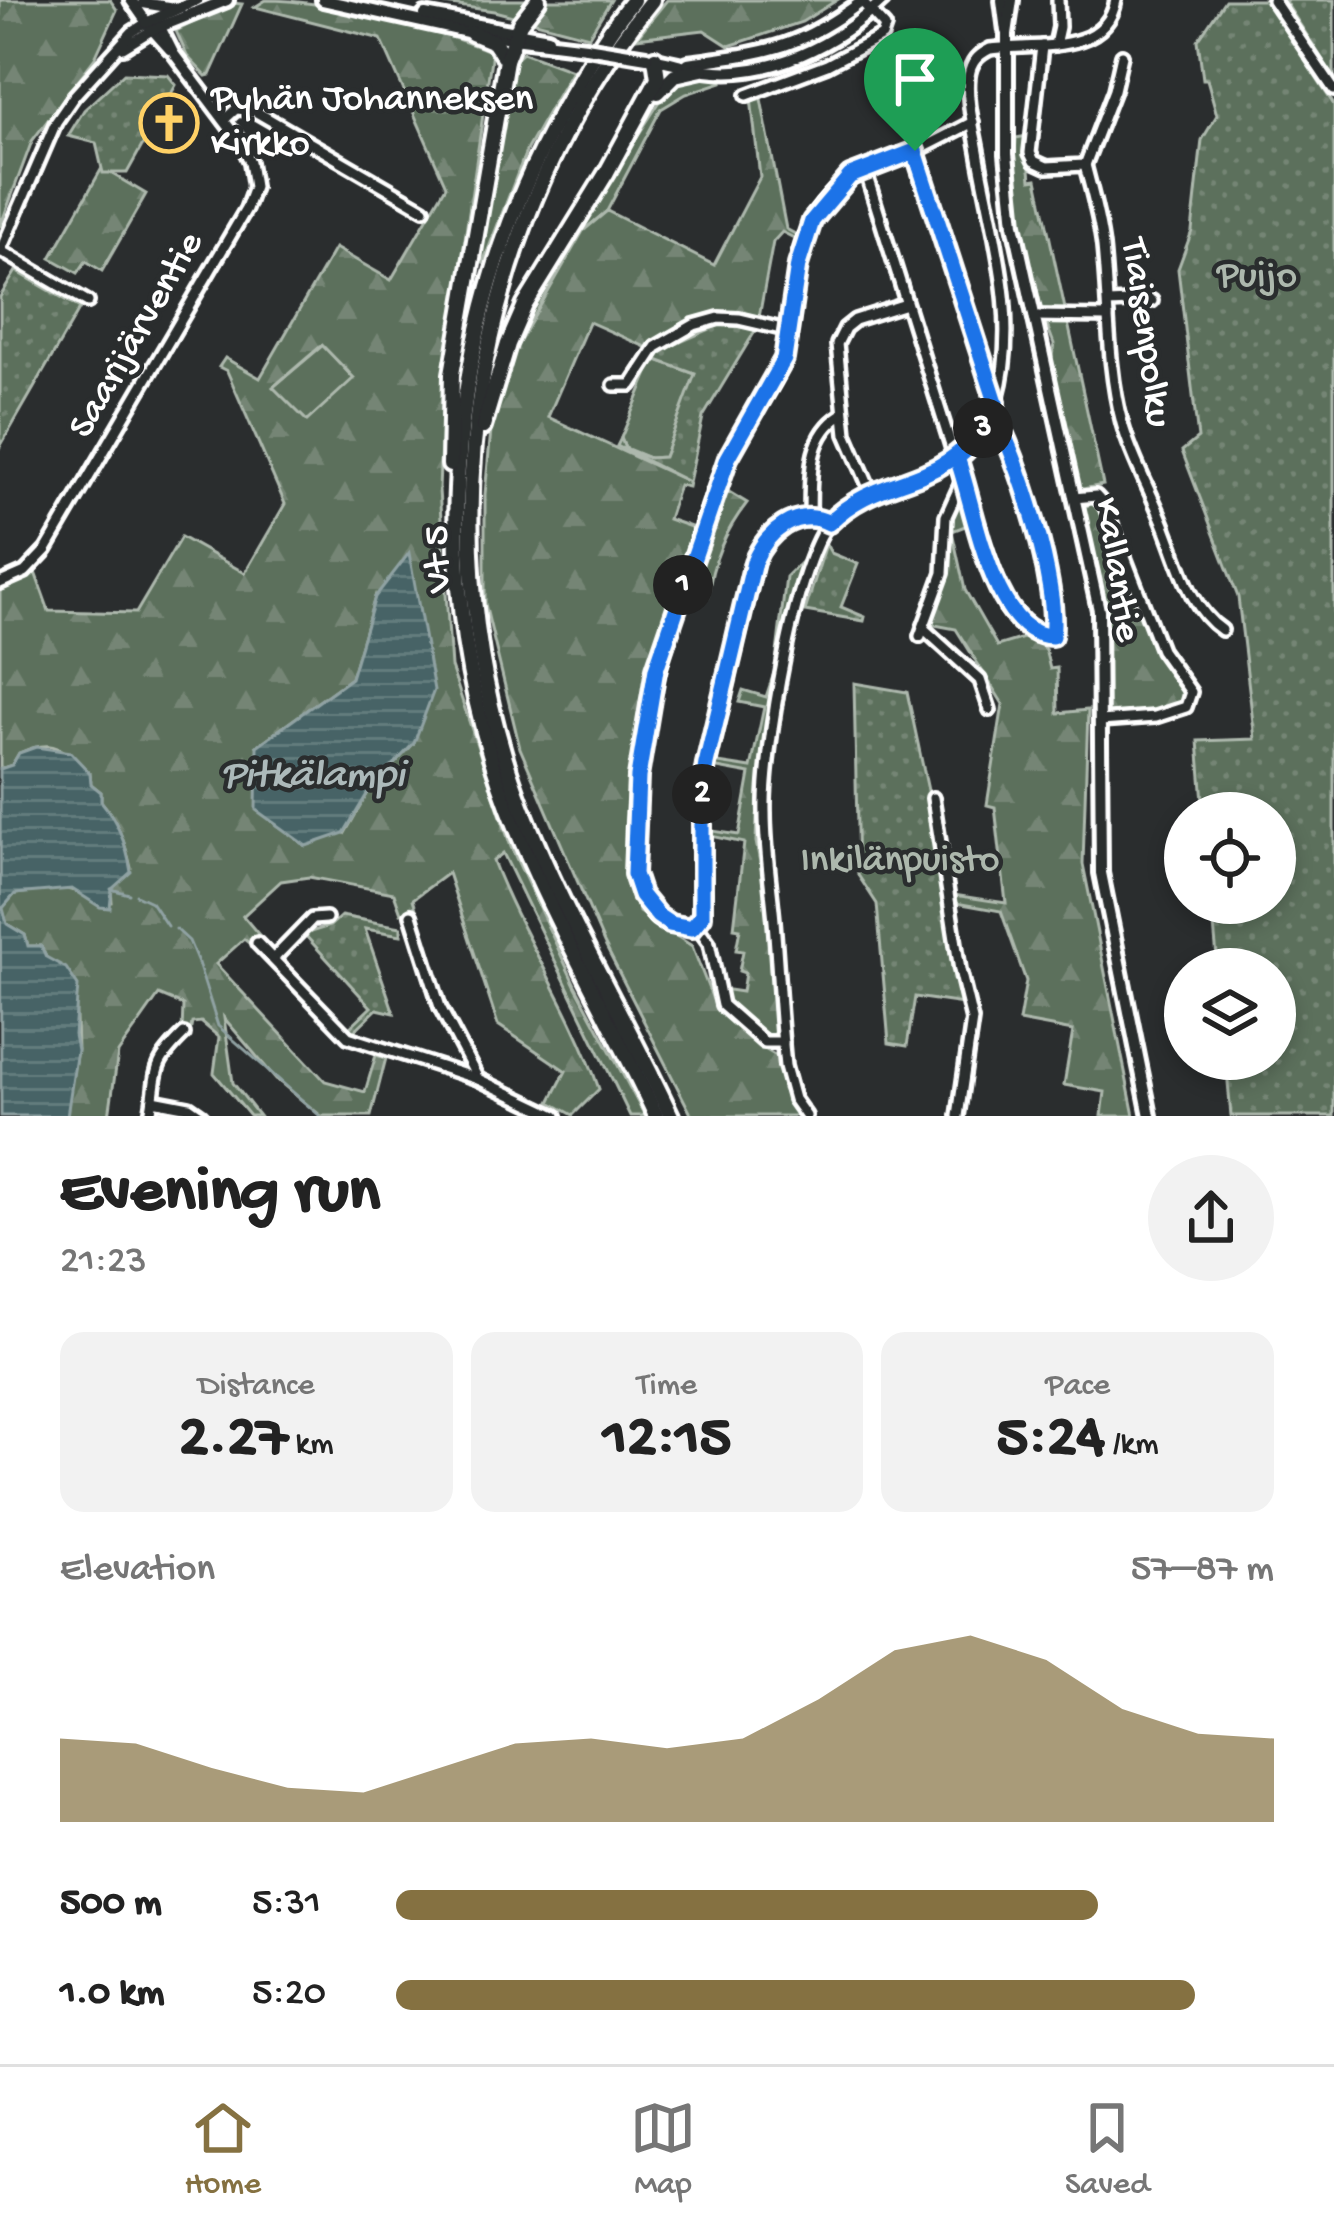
<!DOCTYPE html>
<meta charset="utf-8">
<style>
:root{--surface:#fff;--page:#f2f2f2;--text:#222;--muted:#767676;--line:#e0e0e0;--accent:#857141}
body{margin:0;font-family:"Gochi Hand",sans-serif;background:var(--page);color:var(--text);height:100vh;display:flex;flex-direction:column;font-size:45px;white-space:nowrap}
*{box-sizing:border-box;margin:0}
p{font-size:39px;color:var(--muted)}
.icon{flex:none;width:66px;height:66px;fill:none;stroke:currentColor;stroke-width:2;stroke-linecap:round;stroke-linejoin:round}
.map{position:relative;height:1116px;overflow:hidden}
.panel{display:flex;flex-direction:column;background:var(--surface);flex:1}
.panel>*{flex:none}
.controls{position:absolute;left:1164px;top:792px;display:grid;gap:24px}
.controls a{display:grid;place-items:center;width:132px;height:132px;border-radius:50%;background:var(--surface);box-shadow:0 6px 18px #0003;font-size:60px}
.pin{position:absolute;display:grid;place-items:center;width:102px;height:102px;color:#fff;margin:-123px -51px;border-radius:50% 50% 50% 0;rotate:-45deg;box-shadow:0 0 12px #0007}
.pin .icon{rotate:45deg}
.km{position:absolute;width:60px;height:60px;margin:-30px;border-radius:50%;background:#222;color:#fff;font-size:33px;line-height:60px;text-align:center}
.round{display:grid;place-items:center;flex:none;width:126px;height:126px;border-radius:63px;background:var(--page)}
.summary{display:flex;align-items:center;justify-content:space-between;height:204px;padding:0 60px}
h1{font-size:66px;font-weight:700;line-height:90px}
.figures{display:grid;grid-template-columns:repeat(3,1fr);gap:18px;height:204px;padding:12px 60px}
.figures div{display:grid;align-content:center;border-radius:24px;background:var(--page);text-align:center}
.figures b{font-size:60px;font-weight:700}
.figures small{font-size:33px;font-weight:400}
.figures p{font-size:33px}
.chart{height:336px;padding:24px 60px}
.chart p{display:flex;justify-content:space-between}
.chart svg{width:100%;height:216px;margin-top:12px;fill:var(--accent);opacity:.7}
ul{padding:0 60px;list-style:none;font-size:39px}
li{display:grid;grid-template-columns:192px 144px 1fr;align-items:center;height:90px}
li i{height:30px;border-radius:15px;background:var(--accent)}
.menu{display:flex;justify-content:space-around;align-items:center;height:168px;border-top:3px solid var(--line);background:var(--surface);font-size:33px;color:var(--muted)}
.menu a{display:grid;justify-items:center;gap:6px}
.menu .active{color:var(--accent)}
.map>svg:first-child{display:block}
.grass{fill:#5b705b;stroke:#adb8ad;stroke-width:3}
.forest{fill:url(#forest-firs);stroke:#adb8ad;stroke-width:3;fill-rule:evenodd}
.park{fill:url(#park-dots);stroke:#adb8ad;stroke-width:3}
.water{fill:url(#water-rules);stroke:#90a2a3;stroke-width:3}
.lines{fill:none;stroke-linecap:round;stroke-linejoin:round}
.stream{stroke:#90a2a3;stroke-width:3}
.minor-casing{stroke:#fff;stroke-width:18}
.major-casing{stroke:#fff;stroke-width:20}
.highway-casing{stroke:#fff;stroke-width:22}
.minor{stroke:#2a2d2e;stroke-width:9}
.major{stroke:#2a2d2e;stroke-width:10}
.highway{stroke:#2a2d2e;stroke-width:14}
.major-bridge-casing{stroke:#fff;stroke-width:20;stroke-linecap:butt}
.major-bridge{stroke:#2a2d2e;stroke-width:10}
.route-casing{stroke:#fff;stroke-width:24}
.route{stroke:#1a73e8;stroke-width:15}
.labels{text-anchor:middle;dominant-baseline:central;stroke-width:9;stroke-linejoin:round;paint-order:stroke}
.poi-label{font-size:39px;fill:#fff;stroke:#2a2d2e;text-anchor:start}
.park-label{font-size:39px;fill:#adb8ad;stroke:#2a2d2e}
.street-label{font-size:39px;fill:#fff;stroke:#2a2d2e}
.water-label{font-size:42px;font-style:italic;fill:#acb9ba;stroke:#2a2d2e}
</style>
<div class="map">
<svg width="1334" height="1116" viewBox="0 0 1334 1116">
<defs>
<pattern id="forest-firs" width="22" height="20" patternUnits="userSpaceOnUse" patternTransform="scale(3)"><rect width="22" height="20" fill="#5b705b"/><path d="M5 1l3.5 6h-7zM16 11l3.5 6h-7z" fill="#748574"/></pattern>
<pattern id="park-dots" width="8" height="8" patternUnits="userSpaceOnUse" patternTransform="scale(3)"><rect width="8" height="8" fill="#5b705b"/><path d="M2 2h.1M6 6h.1" fill="none" stroke="#748574" stroke-width="1.8" stroke-linecap="round"/></pattern>
<pattern id="water-rules" width="6" height="5" patternUnits="userSpaceOnUse" patternTransform="scale(3)"><rect width="6" height="5" fill="#466466"/><path d="M0 2.5h6" fill="none" stroke="#627b7d"/></pattern>
</defs>
<rect width="100%" height="100%" fill="#2a2d2e"/>
<filter id="ink" filterUnits="userSpaceOnUse"><feTurbulence type="fractalNoise" baseFrequency=".00833" numOctaves="2"/><feDisplacementMap in="SourceGraphic" scale="24" xChannelSelector="R" yChannelSelector="G"/><feConvolveMatrix kernelMatrix="1 2 1 2 8 2 1 2 1" color-interpolation-filters="sRGB"/></filter>
<g filter="url(#ink)">
<g class="grass">
<path d="M687,78H721L722,82L686,94L661,109L607,211L583,231L508,362C548,265 611,178 668,89Z"/>
<path d="M323,345L354,379L307,421L272,388Z"/>
<path d="M654,359L696,374L664,457L649,458L625,448L621,438Z"/>
</g>
<g class="forest">
<path d="M0,0H110L117,10L95,58L32,141L0,227Z"/>
<path d="M266,0C328,0 433,28 492,52L443,392L439,490L451,667L511,847L575,985L645,1116H630L503,853L493,861C523,939 572,1009 599,1089L573,1115L550,1102L566,1071L498,1025L448,873L413,899L416,909L401,913L394,893L309,877L281,881L243,916L259,935L250,944L244,939L216,964L325,1081L365,1092L376,1055L386,1058L371,1116H321L276,1079L224,1018L233,1083L259,1116H250L214,1073L219,1037L201,1022L192,1023L190,1033L182,1032L183,1005L159,995L118,1053L109,1116H68L66,1112L77,1050L75,984L46,957L41,946H28L25,935L7,924L2,908L15,894C34,892 58,886 76,891C93,895 93,904 112,902L111,889L131,868C126,845 117,820 101,801V792L91,784L90,773C63,754 60,735 19,753L12,765L0,769V590L35,572L49,611L136,613L181,537L245,573L285,504L227,371L219,367L225,358L260,378L335,248L391,280L446,186L381,39L255,7ZM322,345L354,378L307,421L273,387ZM375,597L414,743L369,791L345,833L257,746L351,678Z"/>
<path d="M416,0H611L589,36L494,11Z"/>
<path d="M667,0H837L802,22L729,46L704,30L636,38Z"/>
<path d="M232,3L242,4L210,75L206,76L187,56L176,31Z"/>
<path d="M523,52L572,70L527,149L483,263L478,261L512,62Z"/>
<path d="M751,98L761,99L786,229L799,236L798,240L782,232L773,242L757,328L719,325L657,352L589,322L548,417L689,482L688,487L679,485L668,519L708,533L724,489L747,503C725,531 712,561 708,596L677,591C652,669 622,765 627,848C628,869 635,891 639,912L692,946L715,1005L756,1044L778,1057L783,1089L798,1116H692L604,943L520,748L485,604V494L491,430L508,362L583,231L607,211L714,265L760,177Z"/>
<path d="M1027,136L1031,180L1037,179L1103,485L1078,490L1051,363L1054,344C1029,281 1011,205 1016,138Z"/>
<path d="M102,168L146,194L102,271L86,261L78,273L51,258Z"/>
<path d="M963,492L973,523L952,531L965,590L997,646L1030,636L1045,649L1050,669L1057,668L1058,713L1088,710L1083,864L1134,1116H1102L1105,1092L1064,1085L1073,1031L1019,1021L1026,981L1001,911L956,903L954,895L1006,903L995,807L987,805L1003,704L956,629L930,624L948,571L947,528Z"/>
<path d="M1091,504L1096,506C1120,552 1134,603 1155,650C1163,668 1184,679 1182,700L1170,709L1150,714L1106,717L1107,633L1081,508Z"/>
<path d="M805,558L795,590L757,816L756,842L765,888L777,1030L771,1036C753,1028 727,1009 722,989L742,992L745,973L739,971L743,951L736,950L740,929L734,928L744,843L706,835V830L739,835L750,774L712,767V762L751,768L764,707L739,702L743,690L766,697L775,670L786,577Z"/>
</g>
<g class="park">
<path d="M1225,0H1265L1334,105V1116H1231L1226,1059H1275V969H1218L1212,903H1275V813H1204L1198,741L1255,739L1238,597L1182,451L1198,438L1178,269L1192,231L1202,140L1217,115L1207,79H1203L1198,40Z"/>
<path d="M1284,0H1334V77Z"/>
<path d="M124,73L168,75L176,85L127,173H103L96,143L68,136L84,110Z"/>
<path d="M16,271L80,308L0,447V297Z"/>
<path d="M719,325L757,328L703,417L689,482L617,446L621,438L625,449L649,458L664,457L695,374L654,359L657,352Z"/>
<path d="M826,544L831,553L858,564L841,607L865,617L864,621L805,611Z"/>
<path d="M854,683L907,692L943,861L963,1004L915,997L907,1046L889,1043L877,904L858,875Z"/>
<path d="M341,916L401,927V935L365,929L394,1013L377,1009L352,1033L348,1029L371,1007L304,934L330,926Z"/>
</g>
<g class="water">
<path d="M409,553L434,690L414,743L369,791L344,833L306,846L256,810L257,746L351,678L375,597Z"/>
<path d="M36,747L70,752L90,773L91,784L101,792V801C118,821 127,847 131,872L112,889L110,908L100,907L72,889L15,894L3,908L7,924L25,935L28,946H41L46,957L66,968L78,986L74,1035L77,1050L67,1116H1L0,769L12,765L19,753Z"/>
</g>
<g class="lines">
<g class="stream">
<path d="M111,889L129,894"/>
<path d="M136,895L151,902L167,926"/>
<path d="M176,929L189,941L197,960L218,1026L320,1116"/>
</g>
<g class="minor-casing">
<g id="minor">
<path d="M1273,0L1334,90"/>
<path d="M1055,45L1059,27L1058,0"/>
<path d="M1042,46L1030,153L1034,161L1047,167L1085,165L1114,90L1122,55"/>
<path d="M123,48L152,30L170,50"/>
<path d="M747,95L827,65L882,36L885,27L862,2"/>
<path d="M224,120L236,109L253,110L424,209"/>
<path d="M915,151L996,402"/>
<path d="M1085,165C1092,192 1100,220 1103,247C1109,306 1107,366 1122,423C1133,463 1154,496 1168,535C1181,569 1191,609 1222,630"/>
<path d="M865,170L962,481L1006,607L1036,635L1052,636C1059,590 1018,452 992,412"/>
<path d="M1,251L88,302"/>
<path d="M0,252L56,122L74,96L132,32L146,23"/>
<path d="M1108,303L1152,301"/>
<path d="M1034,316L1108,317"/>
<path d="M614,385H631L656,347L694,325L719,318L739,319L790,331"/>
<path d="M872,494L846,434L837,344L845,328L855,320L906,304"/>
<path d="M1074,498L1096,496L1105,506L1161,650L1191,692L1186,707L1155,717L1100,721"/>
<path d="M810,517C811,479 806,437 841,415"/>
<path d="M0,583L25,572L46,550L246,209L254,187L250,162L241,143L174,54L160,26"/>
<path d="M923,628L980,680L990,710"/>
<path d="M920,636L943,573L946,516L962,481"/>
<path d="M933,798L960,970L972,1020L958,1116"/>
<path d="M411,915L440,1007L478,1079"/>
<path d="M697,926C548,954 703,513 728,457C743,423 770,397 783,362C801,311 786,249 822,204C850,170 878,168 916,151C935,142 954,132 973,122"/>
<path d="M257,943L348,1037L478,1079L556,1116"/>
<path d="M274,958L312,919L326,918"/>
<path d="M783,1042H764L722,1005L709,943L697,926L704,892L700,866L702,789L758,553C774,528 799,508 829,523"/>
<path d="M153,1100L189,1107L202,1116"/>
<path d="M150,1116C159,1071 148,1069 184,1034"/>
<path d="M806,1116L794,1099L785,1066C780,1018 778,970 774,921C771,886 765,849 765,813C763,758 795,551 835,516C889,469 973,485 997,399C1020,320 993,235 979,157C975,132 966,101 969,76C971,62 978,55 990,49C1032,43 1106,57 1116,0"/>
</g>
</g>
<g class="major-casing">
<g id="major">
<path d="M131,0L152,30L227,0"/>
<path d="M323,0L472,33L586,47"/>
<path d="M1002,0L1006,31"/>
<path d="M1012,0L1007,34V154L1014,224L1099,610L1101,873L1150,1116"/>
<path d="M143,3L174,8"/>
<path d="M425,15L548,38"/>
<path d="M146,23L197,0"/>
<path d="M651,58C669,61 687,67 706,70C770,79 838,43 883,0"/>
<path d="M688,63C768,52 797,50 864,0"/>
</g>
</g>
<g class="highway-casing">
<g id="highway">
<path d="M633,0C610,28 591,60 573,91C455,291 424,537 492,760C531,886 601,997 656,1116"/>
<path d="M652,0C478,215 424,517 512,780C552,897 619,1004 671,1116"/>
<path d="M472,33L494,42L506,60"/>
<path d="M658,92L675,75L702,69"/>
<path d="M483,427L508,344L525,305L607,172L658,78L655,58"/>
<path d="M450,465L452,374L506,60L520,23L538,0"/>
</g>
</g>
<use href="#minor" class="minor"/>
<use href="#major" class="major"/>
<use href="#highway" class="highway"/>
<g class="major-bridge-casing">
<path id="major-bridge" d="M586,47L647,57"/>
</g>
<use href="#major-bridge" class="major-bridge"/>
</g>
</g>
<g class="lines" filter="url(#ink)">
<g class="route-casing">
<path id="route" d="M915,151L850,176L812,221L798,265L784,359L728,458L656,669L638,777L634,874L641,895L658,916L670,924L692,928L702,916V789L706,764L754,562C766,533 796,506 829,523C884,468 944,495 992,412C1018,452 1060,591 1052,636C992,636 974,502 957,458C975,444 989,423 996,402L915,151"/>
</g>
<use href="#route" class="route"/>
</g>
<defs>
<g id="church-ring" transform="scale(3)"><circle r="9.5" fill="#2a2d2e" stroke="#ffd166" stroke-width="1.5"/><path d="M-1.2-6h2.4v3.5h3.3v2.4h-3.3V6h-2.4V-.1h-3.3v-2.4h3.3Z" fill="#ffd166"/></g>
</defs>
<g fill-rule="evenodd">
<use href="#church-ring" x="169" y="123"/>
</g>
<g class="labels">
<g class="poi-label">
<text x="211" y="101">Pyhän Johanneksen<tspan x="211" dy="45">Kirkko</tspan></text>
</g>
<g class="park-label">
<text x="1257" y="278">Puijo</text>
<text x="900" y="862">Inkilänpuisto</text>
</g>
<g class="street-label">
<text transform="translate(1144 333) rotate(82)">Tiaisenpolku</text>
<text transform="translate(138 336) rotate(-60)">Saarijärventie</text>
<text transform="translate(440 559) rotate(-92)">Vt 5</text>
<text transform="translate(1115 570) rotate(81)">Kallantie</text>
</g>
<g class="water-label">
<text x="313" y="777">Pitkälampi</text>
</g>
</g>
</svg>
<div class="controls">
<a><svg class="icon" aria-label="locate" viewBox="0 0 24 24"><circle cx="12" cy="12" r="6"/><path d="M12 2v4M12 18v4M2 12h4M18 12h4"/></svg></a>
<a><svg class="icon" aria-label="layers" viewBox="0 0 24 24"><path d="M12 4l9 5-9 5-9-5zM3 14l9 5 9-5"/></svg></a>
</div>
<div class="pin" style="left:915px;top:151px;background:#1e9e55"><svg class="icon" aria-label="arrive" viewBox="0 0 24 24"><path d="M6 21V4h12l-3 4 3 4H6"/></svg></div>
<b class="km" style="left:683px;top:585px">1</b>
<b class="km" style="left:702px;top:794px">2</b>
<b class="km" style="left:983px;top:428px">3</b>
</div>
<section class="panel">
<div class="summary"><div><h1>Evening run</h1><p>21:23</p></div><a class="round"><svg class="icon" aria-label="share" viewBox="0 0 24 24"><path d="M12 15V3M7 8l5-5 5 5M5 13v7h14v-7"/></svg></a></div>
<div class="figures">
<div><p>Distance</p><b>2.27<small> km</small></b></div>
<div><p>Time</p><b>12:15</b></div>
<div><p>Pace</p><b>5:24<small> /km</small></b></div>
</div>
<div class="chart"><p><span>Elevation</span>57–87 m</p>
<svg viewBox="0 0 160 44" preserveAspectRatio="none"><path d="M0 44V27L10 28L20 33L30 37L40 38L50 33L60 28L70 27L80 29L90 27L100 19L110 9L120 6L130 11L140 21L150 26L160 27V44z"/></svg>
</div>
<ul>
<li><b>500 m</b>5:31<i style="width:80%"></i></li>
<li><b>1.0 km</b>5:20<i style="width:91%"></i></li>
</ul>
</section>
<nav class="menu">
<a class="active"><svg class="icon" aria-label="home" viewBox="0 0 24 24"><path d="M3 11l9-7 9 7M6 9v11h12V9"/></svg>Home</a>
<a><svg class="icon" aria-label="map" viewBox="0 0 24 24"><path d="M3 6l6-2 6 2 6-2v14l-6 2-6-2-6 2zM9 4v14M15 6v14"/></svg>Map</a>
<a><svg class="icon" aria-label="saved" viewBox="0 0 24 24"><path d="M7 4h10v16l-5-4-5 4z"/></svg>Saved</a>
</nav>
